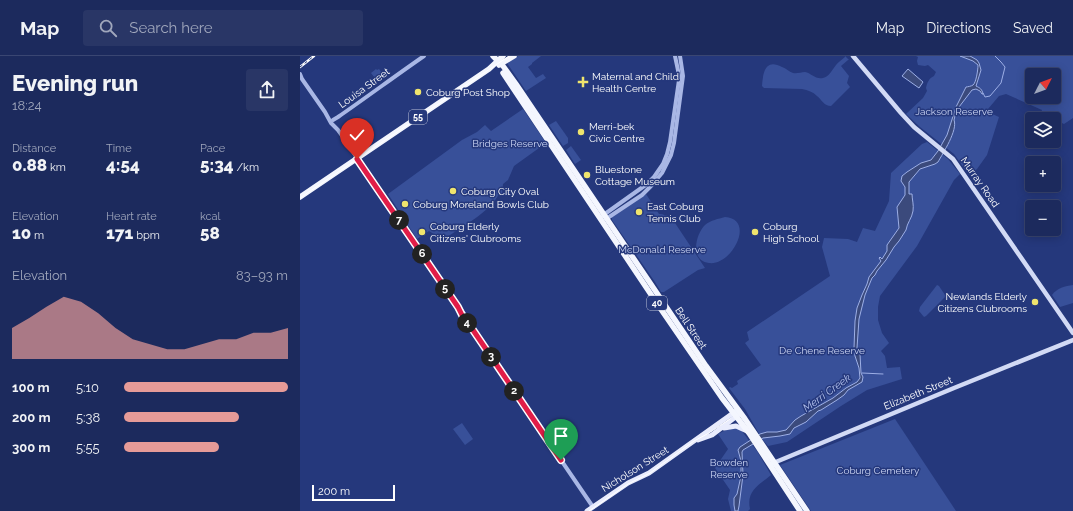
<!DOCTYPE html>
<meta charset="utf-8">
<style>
:root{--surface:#1c2a5d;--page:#293666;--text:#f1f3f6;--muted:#a0a7bc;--line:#3a4672;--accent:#e69b98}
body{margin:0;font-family:Raleway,sans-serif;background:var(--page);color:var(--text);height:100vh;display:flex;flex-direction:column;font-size:15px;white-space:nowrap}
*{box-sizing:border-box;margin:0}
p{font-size:13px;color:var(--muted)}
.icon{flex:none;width:22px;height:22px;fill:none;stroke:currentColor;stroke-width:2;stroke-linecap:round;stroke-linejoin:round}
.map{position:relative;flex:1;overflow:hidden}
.panel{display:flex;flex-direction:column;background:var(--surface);width:300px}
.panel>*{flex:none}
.needle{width:26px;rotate:48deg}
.controls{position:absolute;left:725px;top:12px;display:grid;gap:8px}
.controls a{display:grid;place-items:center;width:36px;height:36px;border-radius:4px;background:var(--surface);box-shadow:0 2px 10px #0003,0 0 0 1px var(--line);font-size:20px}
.scale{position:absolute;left:12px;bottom:10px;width:83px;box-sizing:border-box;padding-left:4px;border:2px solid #fff;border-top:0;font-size:11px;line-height:14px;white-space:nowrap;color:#fff;-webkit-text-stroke:3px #25387c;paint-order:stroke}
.pin{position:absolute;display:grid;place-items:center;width:34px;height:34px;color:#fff;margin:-41px -17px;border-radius:50% 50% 50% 0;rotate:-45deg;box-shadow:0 0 4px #0007}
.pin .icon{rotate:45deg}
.km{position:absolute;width:20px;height:20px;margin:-10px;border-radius:50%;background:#222;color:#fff;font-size:11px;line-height:20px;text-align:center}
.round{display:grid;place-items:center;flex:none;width:42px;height:42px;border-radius:4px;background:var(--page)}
.overview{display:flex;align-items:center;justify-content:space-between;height:68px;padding:0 12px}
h1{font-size:22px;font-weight:800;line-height:30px}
.metrics{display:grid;grid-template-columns:repeat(3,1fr);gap:6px;height:68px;padding:4px 12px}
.metrics div{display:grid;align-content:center}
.metrics b{font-size:17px;font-weight:800}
.metrics small{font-size:11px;font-weight:400}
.metrics p{font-size:11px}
.chart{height:112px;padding:8px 12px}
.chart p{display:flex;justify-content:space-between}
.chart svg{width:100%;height:72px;margin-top:4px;fill:var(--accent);opacity:.7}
ul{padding:0 12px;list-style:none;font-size:13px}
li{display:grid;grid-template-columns:64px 48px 1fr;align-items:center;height:30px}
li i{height:10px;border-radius:5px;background:var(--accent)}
header{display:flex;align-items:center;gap:24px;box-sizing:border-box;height:56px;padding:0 20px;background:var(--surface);border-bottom:1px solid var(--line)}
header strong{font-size:19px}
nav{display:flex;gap:22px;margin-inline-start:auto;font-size:14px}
.search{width:280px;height:36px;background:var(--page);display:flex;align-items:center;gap:10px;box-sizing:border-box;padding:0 14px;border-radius:4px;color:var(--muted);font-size:15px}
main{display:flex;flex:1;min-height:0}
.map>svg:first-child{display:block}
.green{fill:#385099;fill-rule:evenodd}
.water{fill:#3b4a7c;stroke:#9dafe6}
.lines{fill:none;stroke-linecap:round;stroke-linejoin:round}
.stream{stroke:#9dafe6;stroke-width:1}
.tertiary{stroke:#a9b7e5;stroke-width:4}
.secondary{stroke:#d2daf5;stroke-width:4.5}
.primary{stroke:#e9ecfd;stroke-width:5}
.trunk{stroke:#f4f6fe;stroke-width:5.5}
.tram{stroke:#fff;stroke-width:1}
.rail-casing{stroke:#fff;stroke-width:2.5}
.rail{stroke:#25387c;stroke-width:1;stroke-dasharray:3;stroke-linecap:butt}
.route-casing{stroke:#fff;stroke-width:8}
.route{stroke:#e11d48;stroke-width:5}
.poi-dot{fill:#efe46d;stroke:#25387c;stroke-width:1.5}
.labels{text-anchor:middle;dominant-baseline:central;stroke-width:3;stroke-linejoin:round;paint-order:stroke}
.shield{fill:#25387c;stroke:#bec3d8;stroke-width:1}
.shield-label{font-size:9px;font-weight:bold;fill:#fff}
.poi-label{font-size:10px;fill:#fff;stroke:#25387c;text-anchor:start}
.street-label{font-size:10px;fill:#fff;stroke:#25387c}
.park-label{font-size:10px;fill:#cbd5f4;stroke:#25387c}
.water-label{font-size:11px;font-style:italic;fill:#b4c2ed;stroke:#25387c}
</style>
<header>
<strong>Map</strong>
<div class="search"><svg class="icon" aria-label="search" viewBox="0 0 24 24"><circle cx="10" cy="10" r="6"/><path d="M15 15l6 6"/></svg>Search here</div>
<nav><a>Map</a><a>Directions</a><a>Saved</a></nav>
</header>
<main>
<section class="panel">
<div class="overview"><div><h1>Evening run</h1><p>18:24</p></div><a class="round"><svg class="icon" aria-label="share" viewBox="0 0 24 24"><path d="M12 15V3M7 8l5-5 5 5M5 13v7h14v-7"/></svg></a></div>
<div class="metrics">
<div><p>Distance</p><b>0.88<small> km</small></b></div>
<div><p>Time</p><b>4:54</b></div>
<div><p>Pace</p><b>5:34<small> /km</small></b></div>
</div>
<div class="metrics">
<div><p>Elevation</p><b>10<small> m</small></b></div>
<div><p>Heart rate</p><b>171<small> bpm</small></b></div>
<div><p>kcal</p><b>58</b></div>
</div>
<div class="chart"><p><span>Elevation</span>83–93 m</p>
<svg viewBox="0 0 160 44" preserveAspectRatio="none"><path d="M0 44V25L10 19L20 12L30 6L40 9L50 16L60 25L70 32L80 35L90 38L100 38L110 35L120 32L130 32L140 28L150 28L160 25V44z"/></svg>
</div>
<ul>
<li><b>100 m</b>5:10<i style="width:100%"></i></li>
<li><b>200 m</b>5:38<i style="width:70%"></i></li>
<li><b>300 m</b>5:55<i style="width:58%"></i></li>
</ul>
</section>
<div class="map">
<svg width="773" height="455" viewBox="0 0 773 455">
<rect width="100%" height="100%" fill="#25387c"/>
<g class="green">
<path d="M218,0H241L232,7V8L228,11L236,22L243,18L246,22L226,35L207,7Z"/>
<path d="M545,0L549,4H548L541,10L549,20L547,27L550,31L531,50C524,50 522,44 517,40C513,36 508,34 502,33L464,32L462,30C463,17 465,2 482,11C486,12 489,16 493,17C497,18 501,16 505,16C511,17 516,24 523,22C529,21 532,14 536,9C538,6 542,4 545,1Z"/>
<path d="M616,0H773V62L764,68L741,57L742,54L706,38L699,40L688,53V56L699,61L687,99L677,113L669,119L654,98L620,71L606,58L623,42L627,35L626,32C627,27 629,22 634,20L636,16L628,9L625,10L618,9L617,5L618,1ZM732,19H754V41H732Z"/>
<path d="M76,13L77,14L79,13L85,21L78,26L71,17Z"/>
<path d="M223,53L246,87L214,110L208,124L203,128L202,138H199C189,157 161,171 143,184L129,175L117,183L88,138L162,84L177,76L185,69L191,75Z"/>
<path d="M256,65L268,82V87L263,90L249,69Z"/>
<path d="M627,86L648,103L660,118L654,124L617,190L580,240L578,251V264L582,277L589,287L581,295L585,300L587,312L600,311L602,323L567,334L541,350L487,386L468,390L462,383L445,353L429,332L430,331L432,332L438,328L437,325L461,309L445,287L449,284L447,276L530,220L522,191L524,182L548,183L557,186L563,172L575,175L589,145L591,117L622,88Z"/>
<path d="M271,90L281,104L275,108L266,94Z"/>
<path d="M346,138L359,158C363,158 367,160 371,161L405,212L398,214L364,236H361L355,226L312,164V161L314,160Z"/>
<path d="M425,161C456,163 432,210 409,207C390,205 395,179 405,169C411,164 418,163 425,161Z"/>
<path d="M637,229L639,230L645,239V241L626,260L624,261L619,255L620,251Z"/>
<path d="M773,229V247L760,251L752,239C757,232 765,230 773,229Z"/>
<path d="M595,363L656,455H511L480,409Z"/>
<path d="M162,367L173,383L165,389L153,373Z"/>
<path d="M436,372L441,374L457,395L471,419C459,429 446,435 450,453L448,455H431L428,443L430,434L415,412L428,393L418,378L426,374Z"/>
</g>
<g class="water">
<path d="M660,0H670L677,4L679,7L681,14L676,30C680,32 682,33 683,38H682L680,35L676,33L672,34L659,51L656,56L654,64C658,74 643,97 638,106L635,108L620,113L609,126V138H612C612,143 614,149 613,155C612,162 607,167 606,174L599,185L594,191L586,204L577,215L575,219L572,222L565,239L559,263L557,292L560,298L561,317L563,321L562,326L548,334L544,339L537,344L521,354L518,355L506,366L494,372L490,378L480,380L463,382L443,394L442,396L443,419L439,450L438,455H435L434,449V442L437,438L441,420V405L438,394L440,391L460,378L467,376H477L486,374L495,364L501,360L533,342L546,332L557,326L560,322L559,312L555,300L554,292L555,265L557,252L562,239L567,228L569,221L581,205L579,202L580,201L582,203L587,195V189L599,172L597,151L605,139V131L601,125L602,120L607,116L621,107L631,104L638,95L647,79L656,51L666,31C667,31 672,30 673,29C676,27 678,14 678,9L673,5Z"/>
<path d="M608,13L623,26L619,32L602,20Z"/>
</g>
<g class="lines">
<g class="stream">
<path d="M683,37L685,41L690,40L701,27L705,11L701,6L695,0"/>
<path d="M562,317L583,318"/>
</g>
<g class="tertiary">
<path d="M0,18L2,23L25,56L31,67L38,74L43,81L148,237L165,259L173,274"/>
<path d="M33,64L38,61C67,41 95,20 124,0"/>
<path d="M302,160L347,128L354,121L363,108L367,98L370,86L379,24V19L375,0"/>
<path d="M306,163L342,139L351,130L362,117L371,99L374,87L383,20L380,0"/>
<path d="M171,272L293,451"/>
</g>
<g class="secondary">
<path d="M553,0L601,57L614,71L653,103L773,277"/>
<path d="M471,408L654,332L773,284"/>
</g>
<g class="primary">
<path d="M424,372L436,370L447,375"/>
<path d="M398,384L412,379L438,359"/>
<path d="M287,455L328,427L349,417L436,355"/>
</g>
<g class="trunk">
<path d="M193,0L203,10L216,28L406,310L445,363L507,455"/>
<path d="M199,9L214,0"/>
<path d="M203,17L356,246L422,342L449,377L500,455"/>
<path d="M0,141L189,13L203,0"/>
</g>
<g class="tram">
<path d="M0,142L209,0"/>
<path d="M289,455L328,428L350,417L394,385L409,377L430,363"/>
</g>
<g class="rail-casing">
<path id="rail" d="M0,11L14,0"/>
</g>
<use href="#rail" class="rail"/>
</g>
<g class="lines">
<g class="route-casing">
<path id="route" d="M57,103L158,251L164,263L173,274L261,404"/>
</g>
<use href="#route" class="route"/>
</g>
<g class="poi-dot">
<path d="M281 20h4v4h4v4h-4v4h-4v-4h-4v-4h4z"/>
<circle cx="118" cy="36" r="4"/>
<circle cx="281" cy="76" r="4"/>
<circle cx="287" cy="119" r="4"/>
<circle cx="153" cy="135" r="4"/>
<circle cx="105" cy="148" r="4"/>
<circle cx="339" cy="156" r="4"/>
<circle cx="122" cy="176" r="4"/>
<circle cx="455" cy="176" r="4"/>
<circle cx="735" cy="246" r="4"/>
</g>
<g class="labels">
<g class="shield">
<rect x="109" y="54" width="18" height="14" rx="3"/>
<rect x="347" y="240" width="20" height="14" rx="3"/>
</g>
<g class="shield-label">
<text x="118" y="61">55</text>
<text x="357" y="247">40</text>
</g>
<g class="poi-label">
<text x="292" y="20">Maternal and Child<tspan x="292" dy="12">Health Centre</tspan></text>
<text x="126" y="36">Coburg Post Shop</text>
<text x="289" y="70">Merri-bek<tspan x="289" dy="12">Civic Centre</tspan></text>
<text x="295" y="113">Bluestone<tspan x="295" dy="12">Cottage Museum</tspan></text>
<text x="161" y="135">Coburg City Oval</text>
<text x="113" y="148">Coburg Moreland Bowls Club</text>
<text x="347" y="150">East Coburg<tspan x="347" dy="12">Tennis Club</tspan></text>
<text x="130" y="170">Coburg Elderly<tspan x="130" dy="12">Citizens' Clubrooms</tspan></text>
<text x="463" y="170">Coburg<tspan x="463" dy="12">High School</tspan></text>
<text x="727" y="240" text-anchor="end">Newlands Elderly<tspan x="727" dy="12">Citizens Clubrooms</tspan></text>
</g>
<g class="street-label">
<text transform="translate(64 32) rotate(-36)">Louisa Street</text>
<text transform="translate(680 126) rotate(55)">Murray Road</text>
<text transform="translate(391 272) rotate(56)">Bell Street</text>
<text transform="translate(618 337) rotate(-22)">Elizabeth Street</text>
<text transform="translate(335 413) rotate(-32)">Nicholson Street</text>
</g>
<g class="park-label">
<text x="654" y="55">Jackson Reserve</text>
<text x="210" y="87">Bridges Reserve</text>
<text x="362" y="193">McDonald Reserve</text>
<text x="522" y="294">De Chene Reserve</text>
<text x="429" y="406">Bowden<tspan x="429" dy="12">Reserve</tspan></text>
<text x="578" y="414">Coburg Cemetery</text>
</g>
<g class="water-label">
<text transform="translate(527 337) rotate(-36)">Merri Creek</text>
</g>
</g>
</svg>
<div class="controls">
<a><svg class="needle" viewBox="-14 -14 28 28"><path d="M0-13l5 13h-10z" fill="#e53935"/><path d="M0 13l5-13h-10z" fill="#a0a7bc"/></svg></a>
<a><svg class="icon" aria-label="layers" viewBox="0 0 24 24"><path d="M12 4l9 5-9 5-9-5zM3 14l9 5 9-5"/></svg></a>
<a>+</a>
<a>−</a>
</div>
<div class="scale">200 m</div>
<div class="pin" style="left:261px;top:404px;background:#1e9e55"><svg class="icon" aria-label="arrive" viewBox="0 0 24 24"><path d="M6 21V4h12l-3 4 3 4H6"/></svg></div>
<div class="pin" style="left:57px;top:103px;background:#d93025"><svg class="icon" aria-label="check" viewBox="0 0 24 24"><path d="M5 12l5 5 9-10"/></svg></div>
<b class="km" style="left:214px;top:335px">2</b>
<b class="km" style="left:191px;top:301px">3</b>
<b class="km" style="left:167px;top:267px">4</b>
<b class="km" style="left:145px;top:233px">5</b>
<b class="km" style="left:122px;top:198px">6</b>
<b class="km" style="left:99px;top:164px">7</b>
</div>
</main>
